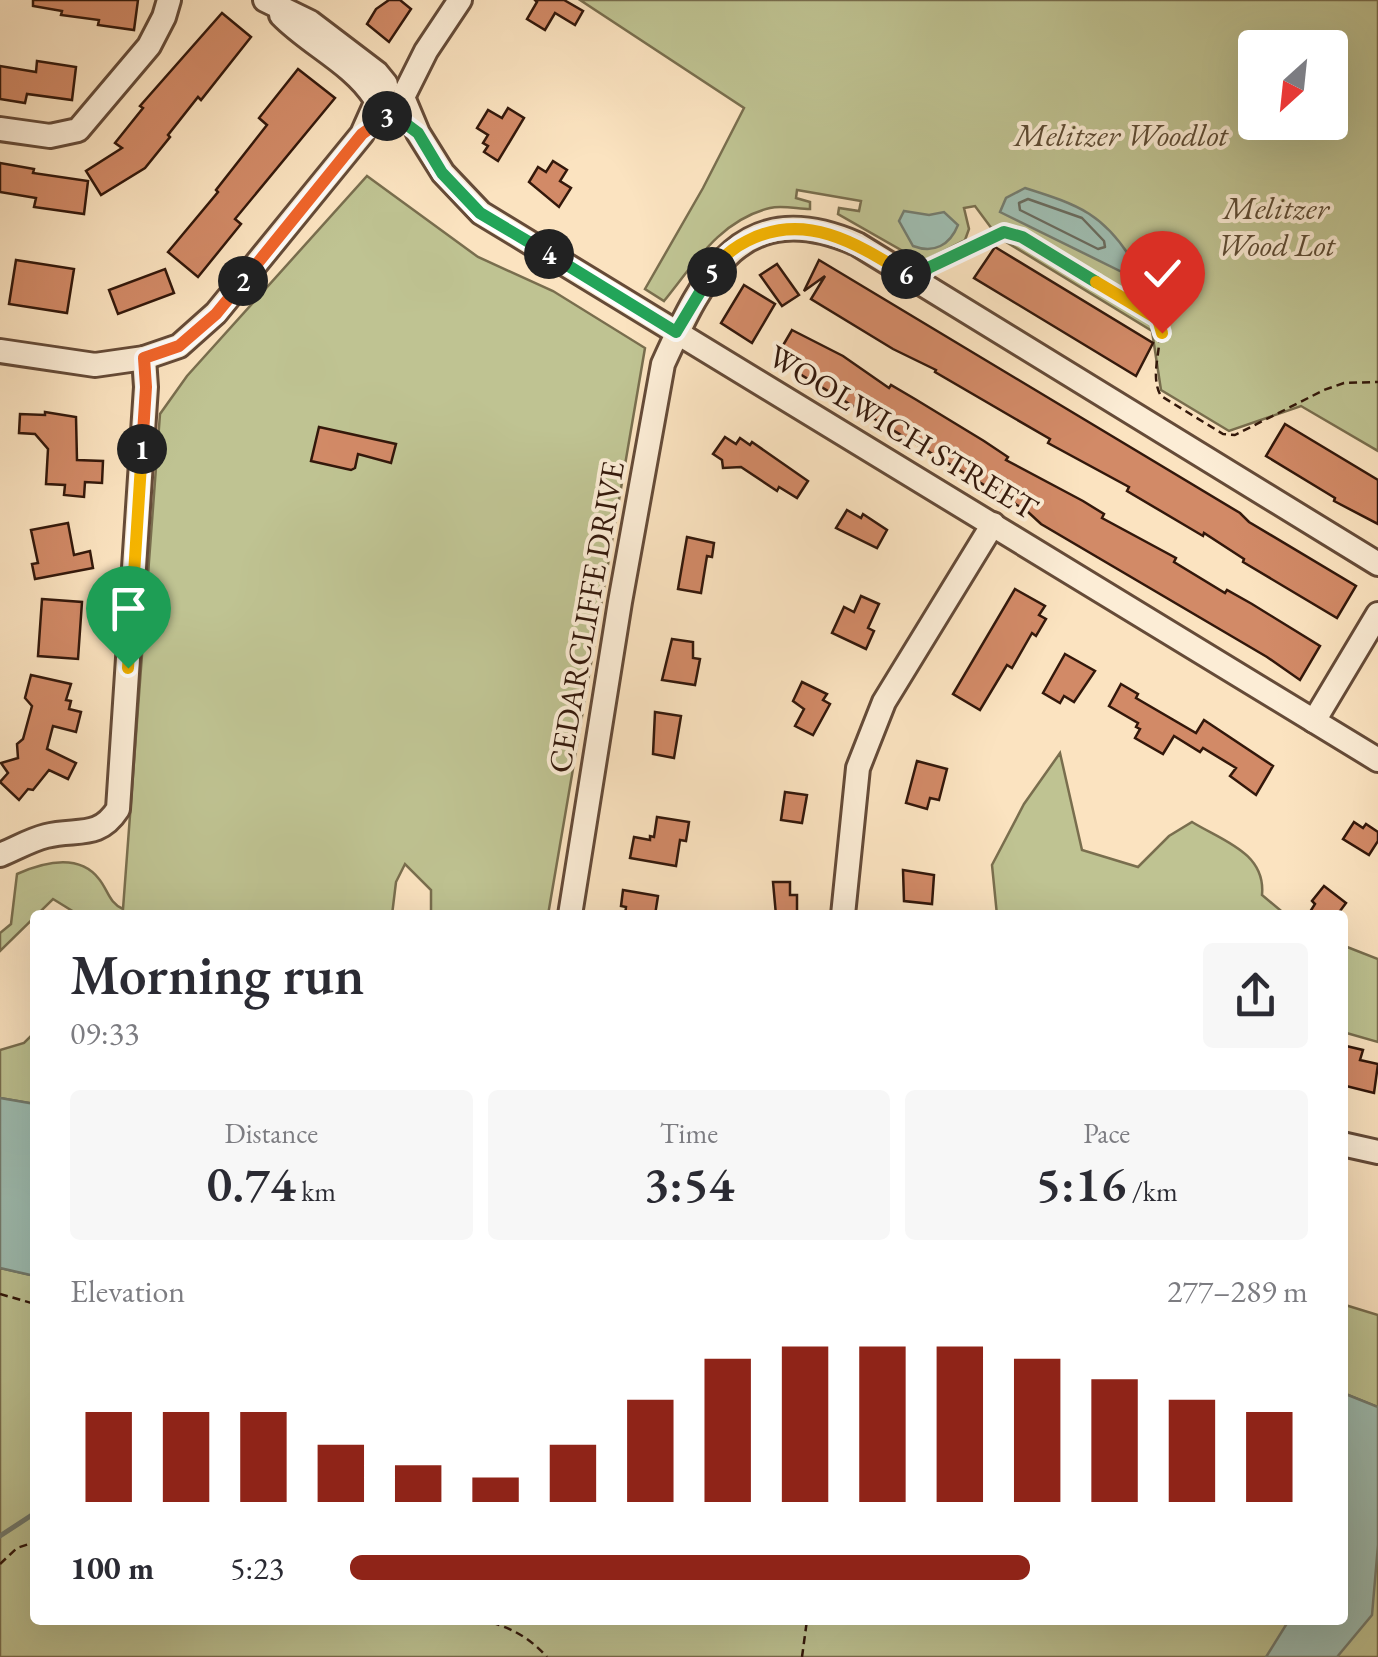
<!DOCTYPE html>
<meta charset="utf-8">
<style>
:root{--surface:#fff;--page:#f7f7f7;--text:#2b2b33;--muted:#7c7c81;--accent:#8f2418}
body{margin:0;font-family:"EB Garamond",serif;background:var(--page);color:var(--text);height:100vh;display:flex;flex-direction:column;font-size:38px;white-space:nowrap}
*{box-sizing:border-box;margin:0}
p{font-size:32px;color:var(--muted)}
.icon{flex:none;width:55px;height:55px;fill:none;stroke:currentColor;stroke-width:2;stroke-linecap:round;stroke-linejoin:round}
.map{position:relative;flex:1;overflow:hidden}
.drawer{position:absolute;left:30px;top:910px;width:1318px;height:715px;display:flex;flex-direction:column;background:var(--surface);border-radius:10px;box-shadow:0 10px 40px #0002}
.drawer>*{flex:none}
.needle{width:65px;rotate:207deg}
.buttons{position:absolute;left:1238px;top:30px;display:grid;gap:20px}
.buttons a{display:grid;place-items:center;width:110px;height:110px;border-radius:10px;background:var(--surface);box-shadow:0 10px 40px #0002;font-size:50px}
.pin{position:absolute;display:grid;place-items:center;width:85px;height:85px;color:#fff;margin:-102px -42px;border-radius:50% 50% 50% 0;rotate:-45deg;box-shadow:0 0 10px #0007}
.pin .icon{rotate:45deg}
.km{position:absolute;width:50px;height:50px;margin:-25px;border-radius:50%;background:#222;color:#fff;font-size:28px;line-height:50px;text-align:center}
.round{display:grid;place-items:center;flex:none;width:105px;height:105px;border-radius:10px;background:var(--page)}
.summary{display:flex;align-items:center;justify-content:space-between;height:170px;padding:0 40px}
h1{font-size:55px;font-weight:600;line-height:75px}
.stats{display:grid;grid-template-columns:repeat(3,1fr);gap:15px;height:170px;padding:10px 40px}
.stats div{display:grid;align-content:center;border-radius:10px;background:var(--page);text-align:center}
.stats b{font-size:50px;font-weight:600}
.stats small{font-size:28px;font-weight:400}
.stats p{font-size:28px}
.chart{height:280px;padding:20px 40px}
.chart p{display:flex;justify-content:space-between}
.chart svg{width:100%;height:180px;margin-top:10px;stroke:var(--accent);stroke-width:6}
ul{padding:0 40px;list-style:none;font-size:32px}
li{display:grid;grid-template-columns:160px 120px 1fr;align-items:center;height:75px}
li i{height:25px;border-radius:12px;background:var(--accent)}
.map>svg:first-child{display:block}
.green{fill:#bfc392;stroke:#796e4e;stroke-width:2.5;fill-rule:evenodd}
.water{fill:#9fbeb2;stroke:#747c6f;stroke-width:2.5}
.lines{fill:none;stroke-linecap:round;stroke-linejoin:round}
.shore{stroke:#696b5e;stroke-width:2.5}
.stream{stroke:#747c6f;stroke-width:5}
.building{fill:#d28a67;stroke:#33180b;stroke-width:2.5}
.minor-casing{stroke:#654b38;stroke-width:28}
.path{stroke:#33180b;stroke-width:2.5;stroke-dasharray:8 5;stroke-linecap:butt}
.minor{stroke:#fcedd6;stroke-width:22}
.split-1-casing{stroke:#fff;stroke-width:20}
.split-2-casing{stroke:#fff;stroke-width:20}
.split-3-casing{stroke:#fff;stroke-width:20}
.split-4-casing{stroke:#fff;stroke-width:20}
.split-5-casing{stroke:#fff;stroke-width:20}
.split-6-casing{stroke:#fff;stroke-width:20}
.split-7-casing{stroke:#fff;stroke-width:20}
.split-8-casing{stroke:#fff;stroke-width:20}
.split-1{stroke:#f5b400;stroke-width:12}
.split-2{stroke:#f0652b;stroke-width:12}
.split-3{stroke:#f0652b;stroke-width:12}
.split-4{stroke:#22a559;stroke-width:12}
.split-5{stroke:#22a559;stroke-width:12}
.split-6{stroke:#f5b400;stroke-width:12}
.split-7{stroke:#22a559;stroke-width:12}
.split-8{stroke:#f5b400;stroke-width:12}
.labels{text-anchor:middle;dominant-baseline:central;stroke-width:8;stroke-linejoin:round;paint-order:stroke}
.park-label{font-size:32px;font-style:italic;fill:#5d4b34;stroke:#fcedd6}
.street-label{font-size:32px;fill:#33180b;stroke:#fcedd6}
</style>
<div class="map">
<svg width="1378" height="1657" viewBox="0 0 1378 1657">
<rect width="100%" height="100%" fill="#fbe3c0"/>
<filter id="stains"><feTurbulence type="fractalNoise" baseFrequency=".002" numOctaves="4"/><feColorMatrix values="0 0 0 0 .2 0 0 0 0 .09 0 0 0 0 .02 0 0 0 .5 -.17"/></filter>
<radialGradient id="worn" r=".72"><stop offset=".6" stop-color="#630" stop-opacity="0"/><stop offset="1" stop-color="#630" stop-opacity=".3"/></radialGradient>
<g class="green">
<path d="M580,0H1378V451L1301,406L1229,431L1161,390L1152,331L998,237L975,206L964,208L969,229L965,240L922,262L838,214L839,208L859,211L861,201L797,190L796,198L810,202V209C798,209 782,205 770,208C720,220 694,264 664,301L645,289L703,188L744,108ZM1255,48H1330V122H1255Z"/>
<path d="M367,176L478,257L553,291L645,348L548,915H431V890L405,864L396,882L392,915H79L53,899L0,951V933L11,924L17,874C42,863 78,852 99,879C108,890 109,903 123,909L160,414L187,376Z"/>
<path d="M1060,753L1082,850L1138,867L1169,836L1192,822C1223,841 1266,853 1262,895L1286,915H997L992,865L1024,804Z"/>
<path d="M1342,945L1378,959V1042L1343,1032Z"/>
<path d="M35,1032V1104L0,1098V1050L24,1043Z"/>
<path d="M0,1268L35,1276V1620H1342L1378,1529V1657H0Z"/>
<path d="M1342,1304L1378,1315V1407L1343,1393Z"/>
</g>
<g class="water">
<path d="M1025,188C1079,205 1105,214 1135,265L1127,272H1122L1000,212L1006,198Z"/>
<path d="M904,211L929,215L944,212L958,225C950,245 934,254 913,246L899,221Z"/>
<path d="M0,1098L35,1104V1276L0,1268Z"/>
<path d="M1343,1393L1378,1407V1545L1372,1615L1337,1657H1266L1289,1620H1342Z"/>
</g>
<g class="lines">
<path class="shore" d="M1028,199L1082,218L1104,241L1105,247L1098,249L1020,210L1019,203Z"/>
<path class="stream" d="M0,1536L35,1513"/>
</g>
<g class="building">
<path d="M33,0H138L134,30L98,25L99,20L61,15L62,11L33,6Z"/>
<path d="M389,0H400L411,9L389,42L367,24L376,9Z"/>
<path d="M535,0H564L583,11L575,25L555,13L545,30L527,19L537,2Z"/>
<path d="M222,13L251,37L201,100L198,97L168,135L170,137L145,168L101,195L86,171L122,148L115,143L143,108L140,106Z"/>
<path d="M37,61L76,67L72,100L27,94L25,103L0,99V66L36,72Z"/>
<path d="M298,69L335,98L235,219L241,224L198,277L168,252L218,192L216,190L267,125L259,118Z"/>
<path d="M508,108L524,118L498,161L484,152L488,146L483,143L488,135L477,128L488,110L502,118Z"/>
<path d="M553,161L567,170L560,181L571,188L559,207L529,182L538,167L546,172Z"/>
<path d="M0,163L34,169L33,173L88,181L84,214L34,207L36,198L0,192Z"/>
<path d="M995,247L1153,343L1136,376L974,278Z"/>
<path d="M16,260L74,269L67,313L9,304Z"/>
<path d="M819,260L1240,513L1249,522L1356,586L1337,618L1243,562L1244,559L1204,533L1203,536L1127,491L1129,487L1048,443L1050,439L935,372L936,370L893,349L811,299L825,276L804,291Z"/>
<path d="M777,264L799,295L782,306L760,275Z"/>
<path d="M165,269L174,293L118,314L109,290Z"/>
<path d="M744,285L775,304L752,343L721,323Z"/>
<path d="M792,330L843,356L889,388L891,385L915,399L984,441L1008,457L1006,460L1083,501L1104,514L1102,518L1176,558L1174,562L1225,593L1227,590L1252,604L1320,646L1300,680L1267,657L1041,524L1027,511L775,359Z"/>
<path d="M45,412L76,417L77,460L103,461L102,483L85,482L84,497L64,495L65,485L46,484L48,449L35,434L19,433L20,414L45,415Z"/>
<path d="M1285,424L1378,480V524L1334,501L1335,498L1266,456Z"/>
<path d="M319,427L396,444L391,463L358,454L355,468L351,470L311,461Z"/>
<path d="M725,437L736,444L740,438L750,445L752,442L808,481L797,498L779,487L777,491L741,467L723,468L722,460L713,454Z"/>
<path d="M847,510L861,518L863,514L887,530L877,548L836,528Z"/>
<path d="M68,523L74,555L90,551L93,568L35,579L32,564L38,563L31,530Z"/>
<path d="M687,537L714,543L712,557L707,556L701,593L678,589Z"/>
<path d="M1015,589L1045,606L1039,615L1046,619L1036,636L1032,633L1012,668L1007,665L980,710L953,694Z"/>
<path d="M861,596L879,604L868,628L874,631L866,649L832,633L844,607L854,612Z"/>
<path d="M42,599L82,602L78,659L38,656Z"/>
<path d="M672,639L693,642V658L700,659L695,685L662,680Z"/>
<path d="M1065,654L1095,671L1074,702L1064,696L1060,703L1043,693Z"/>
<path d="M31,675L71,684L66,700L71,701L69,709L81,712L76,732L53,726L47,749L76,763L68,779L49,770L33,790L28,789L19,800L0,782L8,773L1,763L18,758L17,744L23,739L32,706L25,698Z"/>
<path d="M802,682L827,694L823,700L830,704L813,735L795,726L804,709L793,701Z"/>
<path d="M1121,684L1138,694L1136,698L1196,733L1204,720L1273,766L1256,795L1230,776L1236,768L1203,748L1200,752L1174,736L1163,754L1135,738L1140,729L1136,727L1138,723L1109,706Z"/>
<path d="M655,712L681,716L674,758L653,754Z"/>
<path d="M917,761L947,769L939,800L930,798L927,809L906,803Z"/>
<path d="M785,792L807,795L802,823L781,820Z"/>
<path d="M657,817L689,822L686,841L680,840L676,866L630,858L634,837L650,840V836L654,837Z"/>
<path d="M1354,822L1363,828L1366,824L1378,832V841L1369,855L1343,839Z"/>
<path d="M903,870L934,875L932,904L904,901Z"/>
<path d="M773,882H790V895H797V915H776Z"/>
<path d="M1324,886L1346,903L1337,915H1308L1315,904L1312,901Z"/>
<path d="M623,890L658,896L655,915H625L626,907L621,906Z"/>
<path d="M1342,1045L1363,1050L1360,1060L1378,1064L1374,1093L1342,1085Z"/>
</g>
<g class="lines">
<g class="minor-casing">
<g id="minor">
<path d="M265,0L310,22L377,73L386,84"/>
<path d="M281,15C309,44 352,63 374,97"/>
<path d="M405,93L426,51L460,0"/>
<path d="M405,102L418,133L443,173L481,213L1378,760"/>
<path d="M0,129L50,136L78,130L149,46L164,17L169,0"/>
<path d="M0,351L95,365L144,358L179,346L216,313L362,134L375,105"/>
<path d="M1314,721L1378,614"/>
<path d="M0,855C15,849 30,840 46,836C77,828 98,840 118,809L146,387L144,358"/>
<path d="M570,915L620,602L663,364C704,274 742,194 857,244L1378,564"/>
<path d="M843,915L858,768L884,702L993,524"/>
<path d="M1342,1144L1378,1152"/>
</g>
</g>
<g class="path">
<path d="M932,266L1004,232L1022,237L1158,319C1165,344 1148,374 1161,396L1223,434L1235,435L1324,390L1344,383L1378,382"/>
<path d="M0,1294L35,1304"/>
<path d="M0,1564L17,1548L35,1542"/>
<path d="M479,1620C507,1625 528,1636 547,1657"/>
<path d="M802,1657L807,1620"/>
</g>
<use href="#minor" class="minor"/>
</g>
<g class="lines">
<g class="split-1-casing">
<path id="split-1" d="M128,668L142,449"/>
</g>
<g class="split-2-casing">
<path id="split-2" d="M142,449L146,387L144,358L179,346L216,314L243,281"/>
</g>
<g class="split-3-casing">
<path id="split-3" d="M243,281L362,134L387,116"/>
</g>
<g class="split-4-casing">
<path id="split-4" d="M387,116L394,115L418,133L442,173L480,213L549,254"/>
</g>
<g class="split-5-casing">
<path id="split-5" d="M549,254L676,332L712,272"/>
</g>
<g class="split-6-casing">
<path id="split-6" d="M712,272C720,259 733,248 747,241C805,211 856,243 906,274"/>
</g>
<g class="split-7-casing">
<path id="split-7" d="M906,274L918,282L928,268L1004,232L1022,237L1096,282"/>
</g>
<g class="split-8-casing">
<path id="split-8" d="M1096,282L1158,319L1162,333"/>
</g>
<use href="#split-1" class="split-1"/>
<use href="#split-2" class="split-2"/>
<use href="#split-3" class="split-3"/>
<use href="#split-4" class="split-4"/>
<use href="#split-5" class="split-5"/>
<use href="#split-6" class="split-6"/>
<use href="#split-7" class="split-7"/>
<use href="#split-8" class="split-8"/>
</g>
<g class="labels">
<g class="park-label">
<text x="1121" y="135">Melitzer Woodlot</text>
<text x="1276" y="208">Melitzer<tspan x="1276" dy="37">Wood Lot</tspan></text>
</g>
<g class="street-label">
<text transform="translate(903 432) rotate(31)">WOOLWICH STREET</text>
<text transform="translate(586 617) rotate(-80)">CEDARCLIFFE DRIVE</text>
</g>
</g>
<rect width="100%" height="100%" filter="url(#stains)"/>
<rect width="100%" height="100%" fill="url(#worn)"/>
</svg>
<div class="buttons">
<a><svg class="needle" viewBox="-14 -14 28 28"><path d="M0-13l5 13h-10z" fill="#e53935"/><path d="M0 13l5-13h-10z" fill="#7c7c81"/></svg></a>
</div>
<div class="pin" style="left:128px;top:668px;background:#1e9e55"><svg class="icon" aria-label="arrive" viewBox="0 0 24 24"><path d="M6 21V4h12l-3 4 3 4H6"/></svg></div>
<div class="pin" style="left:1162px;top:333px;background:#d93025"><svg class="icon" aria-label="check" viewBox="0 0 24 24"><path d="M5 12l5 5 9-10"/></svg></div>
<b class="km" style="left:142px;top:449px">1</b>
<b class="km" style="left:243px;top:281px">2</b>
<b class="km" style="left:387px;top:116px">3</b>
<b class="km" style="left:549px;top:254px">4</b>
<b class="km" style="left:712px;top:272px">5</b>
<b class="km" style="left:906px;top:274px">6</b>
<section class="drawer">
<div class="summary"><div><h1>Morning run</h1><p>09:33</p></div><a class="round"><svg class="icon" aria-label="share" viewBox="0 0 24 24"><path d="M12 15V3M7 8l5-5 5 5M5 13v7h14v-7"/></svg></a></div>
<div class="stats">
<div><p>Distance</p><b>0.74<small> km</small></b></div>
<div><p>Time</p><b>3:54</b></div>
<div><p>Pace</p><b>5:16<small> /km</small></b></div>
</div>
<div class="chart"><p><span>Elevation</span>277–289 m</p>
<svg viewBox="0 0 160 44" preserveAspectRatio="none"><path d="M5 44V22M15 44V22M25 44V22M35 44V30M45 44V35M55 44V38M65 44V30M75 44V19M85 44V9M95 44V6M105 44V6M115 44V6M125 44V9M135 44V14M145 44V19M155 44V22"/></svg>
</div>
<ul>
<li><b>100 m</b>5:23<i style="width:71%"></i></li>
</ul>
</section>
</div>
